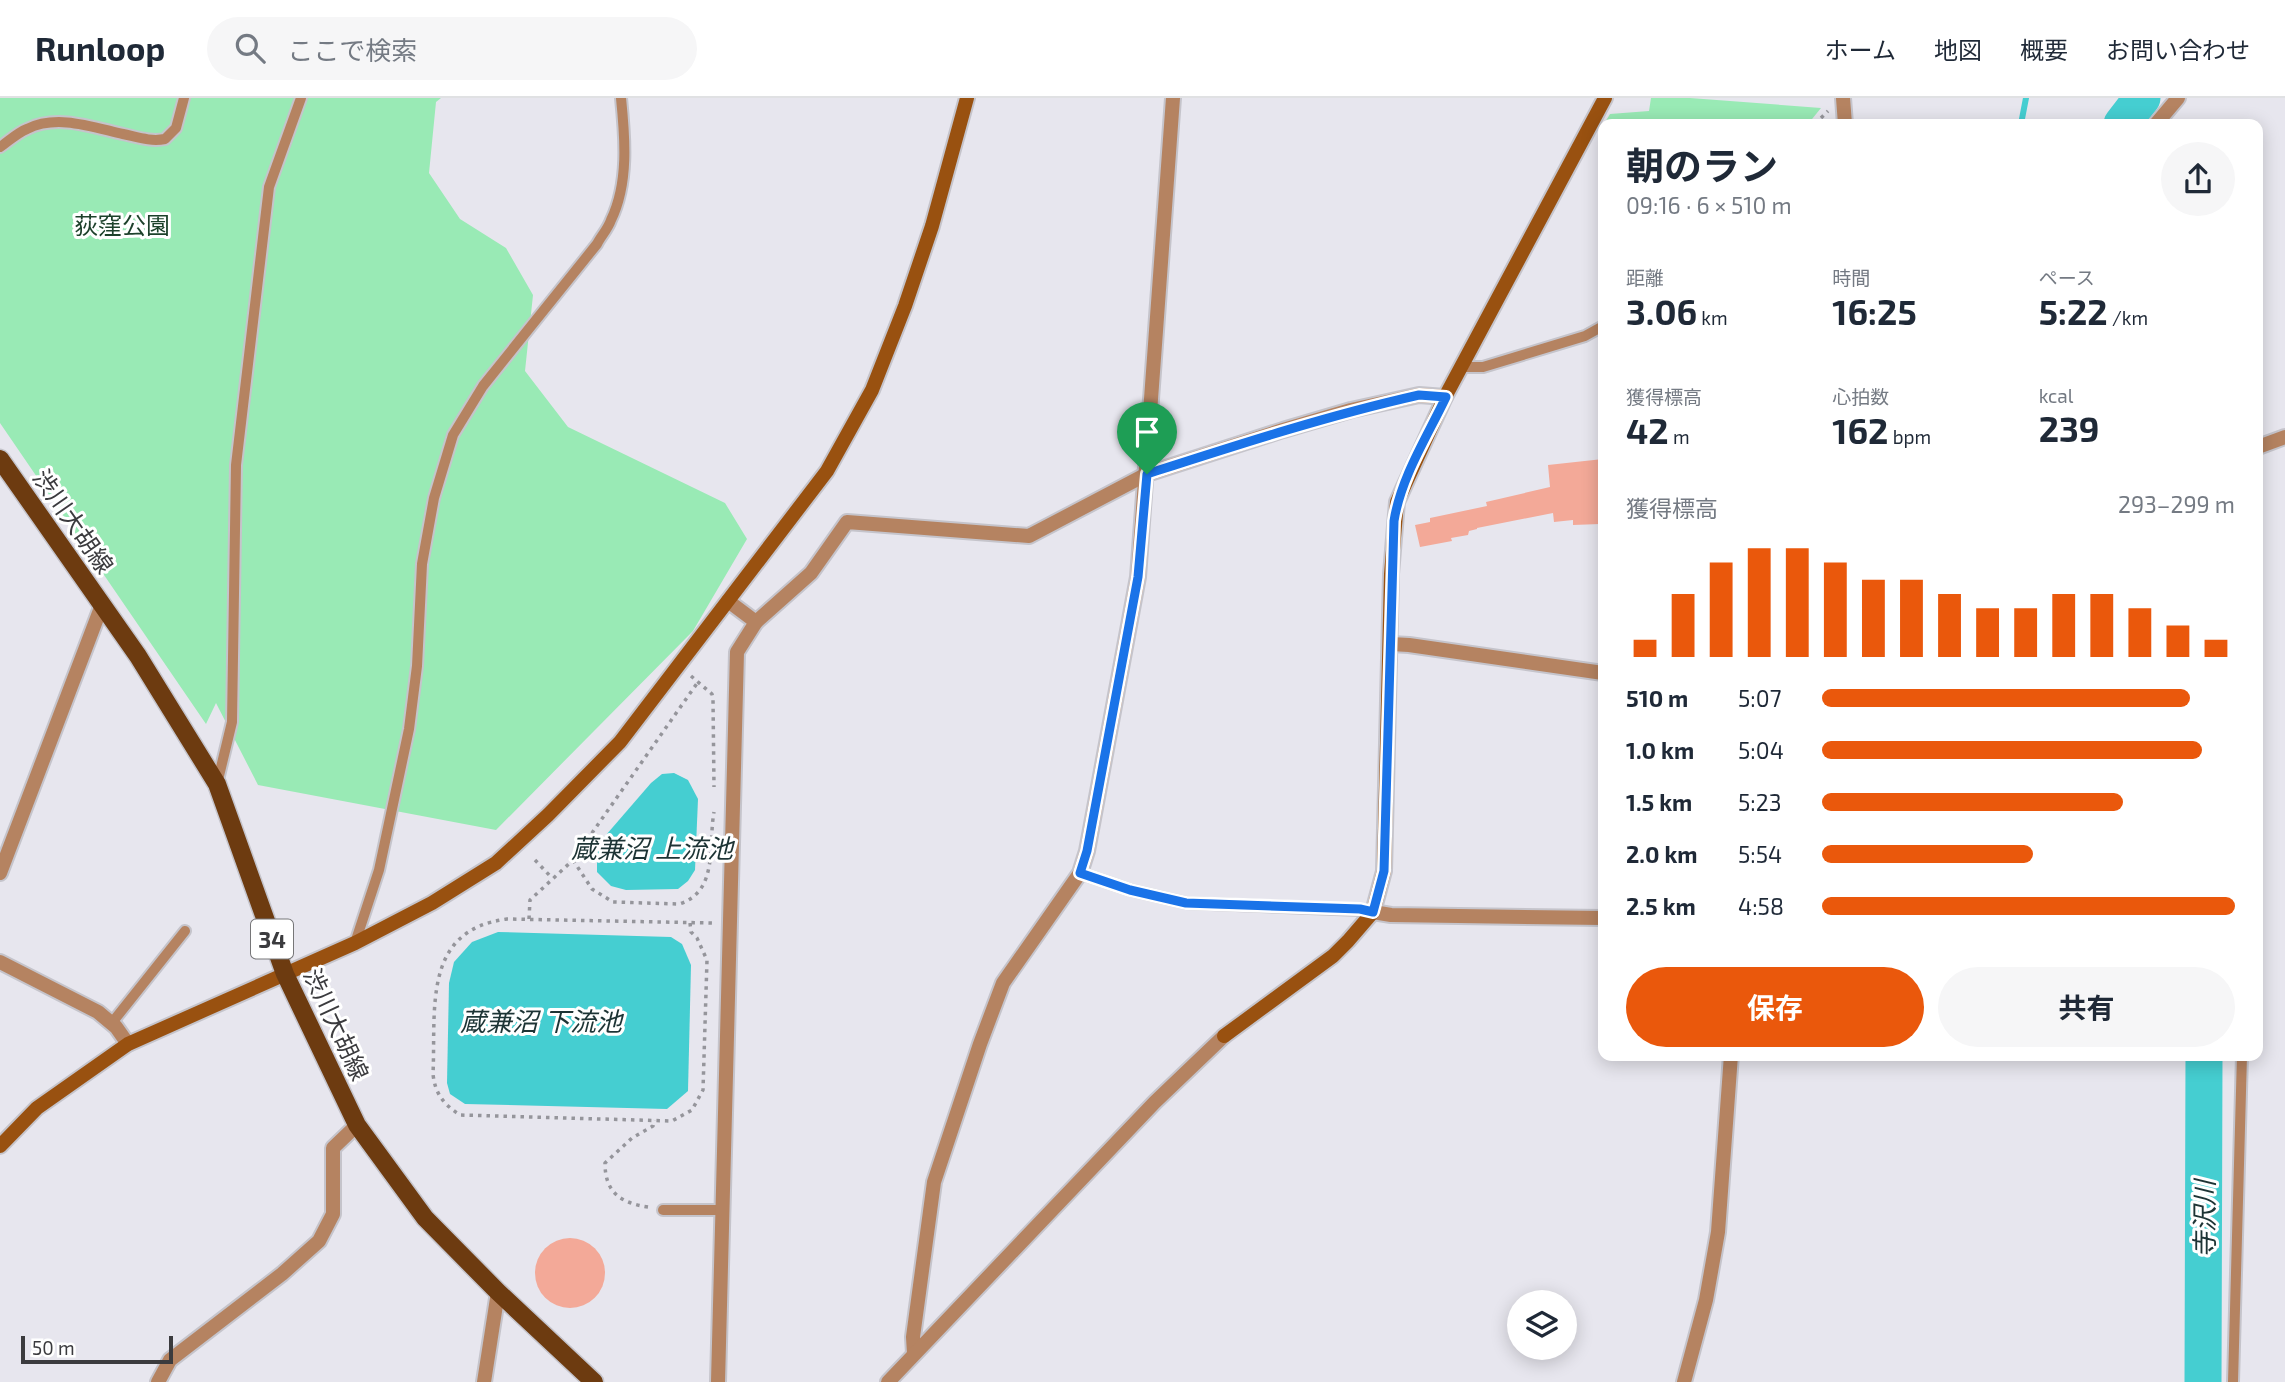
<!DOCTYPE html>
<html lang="ja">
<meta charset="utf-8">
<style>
:root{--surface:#fff;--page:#f6f6f7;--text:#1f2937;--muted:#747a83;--line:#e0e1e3;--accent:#ea580c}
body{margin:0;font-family:"Exo 2","Noto Sans JP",sans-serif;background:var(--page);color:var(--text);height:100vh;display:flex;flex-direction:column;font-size:26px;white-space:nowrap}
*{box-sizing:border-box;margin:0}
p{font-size:23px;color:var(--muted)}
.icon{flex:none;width:38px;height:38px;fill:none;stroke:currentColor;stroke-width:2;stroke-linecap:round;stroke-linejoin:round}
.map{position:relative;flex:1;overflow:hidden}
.drawer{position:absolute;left:1598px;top:21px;width:665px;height:942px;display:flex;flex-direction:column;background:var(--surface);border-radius:14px;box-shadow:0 4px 18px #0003}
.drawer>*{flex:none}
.fabs{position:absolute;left:1507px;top:1192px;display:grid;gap:14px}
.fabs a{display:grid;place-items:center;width:70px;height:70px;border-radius:50%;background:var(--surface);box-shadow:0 4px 18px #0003;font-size:35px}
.scale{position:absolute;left:21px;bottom:18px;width:152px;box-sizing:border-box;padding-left:7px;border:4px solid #3b3b3e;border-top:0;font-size:19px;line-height:24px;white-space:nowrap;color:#3b3b3e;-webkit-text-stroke:5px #fff;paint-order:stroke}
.pin{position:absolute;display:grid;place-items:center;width:60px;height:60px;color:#fff;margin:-72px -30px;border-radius:50% 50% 50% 0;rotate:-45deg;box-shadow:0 0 7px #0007}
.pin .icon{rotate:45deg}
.round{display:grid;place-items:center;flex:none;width:74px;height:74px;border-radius:37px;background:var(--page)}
.headline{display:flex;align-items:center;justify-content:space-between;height:119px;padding:0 28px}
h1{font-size:38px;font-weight:700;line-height:52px}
.figures{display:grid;grid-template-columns:repeat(3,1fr);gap:10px;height:119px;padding:7px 28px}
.figures div{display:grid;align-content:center}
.figures b{font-size:35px;font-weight:700}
.figures small{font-size:19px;font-weight:400}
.figures p{font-size:19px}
.chart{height:196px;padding:14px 28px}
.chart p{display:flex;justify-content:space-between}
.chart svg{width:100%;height:126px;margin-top:7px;stroke:var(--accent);stroke-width:6}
.primary-button{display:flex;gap:14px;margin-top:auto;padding:14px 28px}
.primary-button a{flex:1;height:80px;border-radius:42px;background:var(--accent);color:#fff;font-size:28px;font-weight:700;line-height:80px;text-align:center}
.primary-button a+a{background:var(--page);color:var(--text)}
ul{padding:0 28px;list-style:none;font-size:23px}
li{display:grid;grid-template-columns:112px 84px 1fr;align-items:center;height:52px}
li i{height:18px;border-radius:9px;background:var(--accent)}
header{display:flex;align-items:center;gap:42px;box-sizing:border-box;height:98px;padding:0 35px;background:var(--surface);border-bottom:2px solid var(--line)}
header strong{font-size:33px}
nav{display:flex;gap:38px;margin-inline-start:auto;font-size:24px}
.search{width:490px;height:63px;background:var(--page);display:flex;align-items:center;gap:18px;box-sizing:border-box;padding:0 24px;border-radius:38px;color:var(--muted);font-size:26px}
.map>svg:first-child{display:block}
.green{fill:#99eab5}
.water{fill:#45ced1}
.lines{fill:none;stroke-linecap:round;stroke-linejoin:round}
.stream{stroke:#45ced1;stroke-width:6}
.river{stroke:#45ced1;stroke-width:37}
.building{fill:#f3a998}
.lane-casing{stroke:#c5c4cb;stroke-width:14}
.street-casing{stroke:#c5c4cb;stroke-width:18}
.secondary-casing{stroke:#c5c4cb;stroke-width:18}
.primary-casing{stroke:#c5c4cb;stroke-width:21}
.path{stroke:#95959b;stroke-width:3.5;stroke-dasharray:3.5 5;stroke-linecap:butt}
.lane{stroke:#b58361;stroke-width:10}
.street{stroke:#b58361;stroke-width:14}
.secondary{stroke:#995110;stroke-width:14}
.primary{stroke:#6d3b10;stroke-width:18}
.route-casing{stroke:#fff;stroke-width:14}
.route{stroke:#1a73e8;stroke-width:9}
.labels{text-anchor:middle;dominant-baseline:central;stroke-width:6;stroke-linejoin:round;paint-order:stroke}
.shield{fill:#fff;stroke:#767678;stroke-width:2}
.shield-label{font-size:23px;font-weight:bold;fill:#3b3b3e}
.park-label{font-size:24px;fill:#1d412b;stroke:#fff}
.street-label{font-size:24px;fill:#3b3b3e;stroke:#fff}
.water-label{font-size:26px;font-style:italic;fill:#1d3435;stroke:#fff}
</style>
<header>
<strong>Runloop</strong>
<div class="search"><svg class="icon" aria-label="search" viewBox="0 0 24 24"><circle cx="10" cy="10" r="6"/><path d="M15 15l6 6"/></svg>ここで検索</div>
<nav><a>ホーム</a><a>地図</a><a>概要</a><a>お問い合わせ</a></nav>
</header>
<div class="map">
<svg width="2285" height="1284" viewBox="0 0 2285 1284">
<rect width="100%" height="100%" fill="#e7e6ee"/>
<g class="green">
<path d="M0,0H441L436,4L429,75L460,121L506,150L533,197L525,273L568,329L725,405L747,441L693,533L496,732L258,687L216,605L206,626L0,325Z"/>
<path d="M1651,0H1690L1821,10L1808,26H1604L1610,16L1649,13Z"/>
</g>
<g class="water">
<path d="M674,675L688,682L698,701L695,772L688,783L678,791L626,792L611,788L597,774V759L600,744L651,685L662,676Z"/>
<path d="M498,834L671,839L682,846L691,867L688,993L667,1011L465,1006L450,996L447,985L449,885L454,864L472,844Z"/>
</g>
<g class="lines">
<path class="stream" d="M2021,26L2026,0"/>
<g class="river">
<path d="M2122,26L2142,0"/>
<path d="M2203,1284L2204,957"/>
</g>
</g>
<g class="building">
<path d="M1603,361V389H1600V426L1573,427V422L1554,424L1553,415L1477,430V431L1469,433L1468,437L1451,440L1452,443L1420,449L1415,427L1430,424V420L1487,408L1486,404L1550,389L1548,367Z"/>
<circle cx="570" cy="1175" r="35"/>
</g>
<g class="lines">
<g class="lane-casing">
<g id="lane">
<path d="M0,49C9,43 17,35 27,31C57,16 92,29 123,36C137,39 151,44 165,41L176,30L184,0"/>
<path d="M1461,269H1483L1585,238L1603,228"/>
<path d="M217,686L232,624L236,367L269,89L301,0"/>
<path d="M1080,775L1130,792L1186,805L1360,812L1373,814"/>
<path d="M355,845L379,772L409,631L417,568L422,466L434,400L453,337L483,288L597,146C601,138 608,131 611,122C629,85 625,39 621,0"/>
<path d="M111,926L185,833"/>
<path d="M663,1112H723"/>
<path d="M2233,1284L2242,957"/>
</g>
</g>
<g class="street-casing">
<g id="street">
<path d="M1843,0L1845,26"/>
<path d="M2156,26L2178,0"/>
<path d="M2258,349L2285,339"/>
<path d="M728,503L756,524"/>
<path d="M1391,546L1409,547L1603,575"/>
<path d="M0,775L102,507"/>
<path d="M1373,814L1391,817L1603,820"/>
<path d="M0,864L98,914L116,929L128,946"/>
<path d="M914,1255L913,1239L934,1084L980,946L1003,885L1080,775L1087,753L1138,479L1173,0"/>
<path d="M158,1284L170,1262L282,1176L319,1143L333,1116V1050L357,1027"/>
<path d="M484,1284L498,1194"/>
<path d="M718,1284L737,554L756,524L811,475L847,424L1029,438L1147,376L1283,332L1351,312L1419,297L1445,299"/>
<path d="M888,1284L1155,1004L1224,938"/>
<path d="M1684,1284L1706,1202L1718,1134L1731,957"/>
</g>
</g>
<g class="secondary-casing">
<g id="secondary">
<path d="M1224,938L1333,858L1348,843L1373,814L1384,773L1391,476L1397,404L1445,299L1605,0"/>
<path d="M0,1048L37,1010L128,946L355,845L432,805L496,765L548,717L620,644L827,373L872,292L905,208L932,128L967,0"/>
</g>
</g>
<g class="primary-casing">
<path id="primary" d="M0,361L138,558L217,686L285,876L357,1027L425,1120L498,1194L594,1284"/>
</g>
<g class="path">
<path d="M1815,26L1828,13"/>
<path d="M691,578L712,596L713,601L714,689"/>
<path d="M535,762L552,780"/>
<path d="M573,762L592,791L613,804L679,806C719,794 708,746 714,714"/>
<path d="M529,821L530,802L573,762L698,584"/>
<path d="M690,825L691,834L697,840L707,862L703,992L692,1012L672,1023L460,1017C443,1006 435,995 433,976C436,910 422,832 507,821L714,825"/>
<path d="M648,1109C621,1105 605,1095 605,1065L632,1040L653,1028L654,1022"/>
</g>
<use href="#lane" class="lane"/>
<use href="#street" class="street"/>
<use href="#secondary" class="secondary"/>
<use href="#primary" class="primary"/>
</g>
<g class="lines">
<g class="route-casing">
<path id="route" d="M1419,297L1446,299C1427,339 1401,379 1394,423L1384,773L1373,814L1360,811L1186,805L1130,792L1080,775L1087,753L1138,479L1147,376C1237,347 1326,318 1419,297Z"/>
</g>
<use href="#route" class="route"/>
</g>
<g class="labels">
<rect class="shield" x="251" y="821.5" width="42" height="39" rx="5"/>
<g class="shield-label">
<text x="272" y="841">34</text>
</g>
<g class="park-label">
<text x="122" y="126">荻窪公園</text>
</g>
<g class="street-label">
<text transform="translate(74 423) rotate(55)">渋川大胡線</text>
<text transform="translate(337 926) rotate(65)">渋川大胡線</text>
</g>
<g class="water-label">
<text x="652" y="749">蔵兼沼 上流池</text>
<text x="541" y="922">蔵兼沼 下流池</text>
<text transform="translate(2203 1121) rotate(-90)">寺沢川</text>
</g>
</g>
</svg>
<div class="fabs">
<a><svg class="icon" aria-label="layers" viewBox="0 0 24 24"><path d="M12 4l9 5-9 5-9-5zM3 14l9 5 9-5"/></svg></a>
</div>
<div class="scale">50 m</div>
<div class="pin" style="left:1147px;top:376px;background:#1e9e55"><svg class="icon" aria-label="arrive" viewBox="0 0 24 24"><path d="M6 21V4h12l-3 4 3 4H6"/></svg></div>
<section class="drawer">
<div class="headline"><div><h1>朝のラン</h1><p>09:16 · 6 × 510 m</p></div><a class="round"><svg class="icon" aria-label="share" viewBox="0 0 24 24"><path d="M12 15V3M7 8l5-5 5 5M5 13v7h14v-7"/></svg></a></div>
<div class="figures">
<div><p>距離</p><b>3.06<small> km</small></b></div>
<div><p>時間</p><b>16:25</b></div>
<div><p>ペース</p><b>5:22<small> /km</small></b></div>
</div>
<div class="figures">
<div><p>獲得標高</p><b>42<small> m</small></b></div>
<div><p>心拍数</p><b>162<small> bpm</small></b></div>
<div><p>kcal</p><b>239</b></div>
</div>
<div class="chart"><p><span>獲得標高</span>293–299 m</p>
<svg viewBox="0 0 160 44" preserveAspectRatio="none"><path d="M5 44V38M15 44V22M25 44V11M35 44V6M45 44V6M55 44V11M65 44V17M75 44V17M85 44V22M95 44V27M105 44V27M115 44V22M125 44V22M135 44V27M145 44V33M155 44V38"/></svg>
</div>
<ul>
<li><b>510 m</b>5:07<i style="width:89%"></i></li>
<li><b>1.0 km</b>5:04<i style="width:92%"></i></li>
<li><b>1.5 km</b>5:23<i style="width:73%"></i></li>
<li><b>2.0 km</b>5:54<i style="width:51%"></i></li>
<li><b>2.5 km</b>4:58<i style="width:100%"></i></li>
</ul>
<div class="primary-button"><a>保存</a><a>共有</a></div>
</section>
</div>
